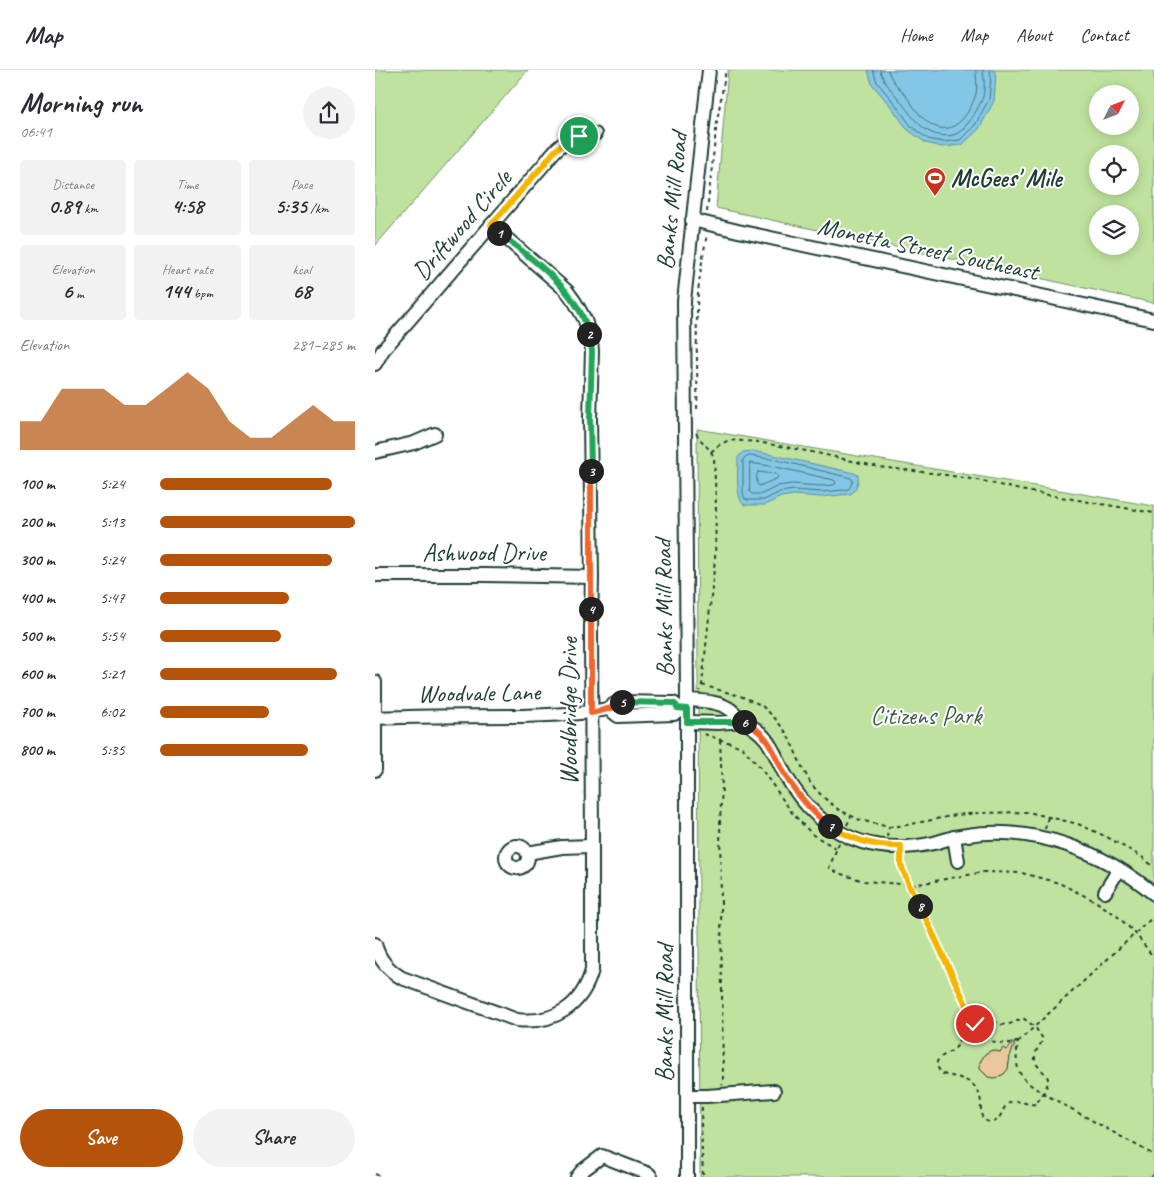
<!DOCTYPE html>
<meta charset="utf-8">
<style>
:root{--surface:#fff;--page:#f2f2f3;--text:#2b2b33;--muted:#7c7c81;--line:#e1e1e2;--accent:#b45309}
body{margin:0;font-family:Caveat,sans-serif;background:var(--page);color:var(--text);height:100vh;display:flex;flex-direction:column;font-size:19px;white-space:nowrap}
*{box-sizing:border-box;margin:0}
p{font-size:16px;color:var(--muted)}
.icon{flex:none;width:28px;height:28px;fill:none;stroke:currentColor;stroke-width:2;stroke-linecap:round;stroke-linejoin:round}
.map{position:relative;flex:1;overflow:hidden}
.sheet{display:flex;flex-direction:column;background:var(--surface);width:375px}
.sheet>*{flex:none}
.needle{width:32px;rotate:48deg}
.buttons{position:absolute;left:714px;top:15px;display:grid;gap:10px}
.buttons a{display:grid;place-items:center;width:50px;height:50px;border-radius:50%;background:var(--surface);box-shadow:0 2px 12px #0003;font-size:25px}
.pin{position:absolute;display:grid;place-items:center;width:42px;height:42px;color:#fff;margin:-21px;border:2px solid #fff;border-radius:50%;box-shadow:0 1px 5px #0007}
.km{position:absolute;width:25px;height:25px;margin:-12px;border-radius:50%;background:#222;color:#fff;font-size:14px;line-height:25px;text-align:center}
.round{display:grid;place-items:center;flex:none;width:52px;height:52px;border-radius:26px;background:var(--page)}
.head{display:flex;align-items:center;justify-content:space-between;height:85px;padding:0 20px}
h1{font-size:28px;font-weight:600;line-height:38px}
.figures{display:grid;grid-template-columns:repeat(3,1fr);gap:8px;height:85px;padding:5px 20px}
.figures div{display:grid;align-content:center;border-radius:5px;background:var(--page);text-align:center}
.figures b{font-size:21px;font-weight:600}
.figures small{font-size:14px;font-weight:400}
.figures p{font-size:14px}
.chart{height:140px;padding:10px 20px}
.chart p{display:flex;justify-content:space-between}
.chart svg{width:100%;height:90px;margin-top:5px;fill:var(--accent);opacity:.7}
.button{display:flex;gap:10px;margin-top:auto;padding:10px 20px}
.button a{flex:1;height:58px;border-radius:30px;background:var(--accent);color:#fff;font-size:20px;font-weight:600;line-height:58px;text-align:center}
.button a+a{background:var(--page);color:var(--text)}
ul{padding:0 20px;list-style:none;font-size:16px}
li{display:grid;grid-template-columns:80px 60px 1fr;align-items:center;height:38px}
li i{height:12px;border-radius:6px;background:var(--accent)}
header{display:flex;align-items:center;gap:30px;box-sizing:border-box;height:70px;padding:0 25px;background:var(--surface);border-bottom:1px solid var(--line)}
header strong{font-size:24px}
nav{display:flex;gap:28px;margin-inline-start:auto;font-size:18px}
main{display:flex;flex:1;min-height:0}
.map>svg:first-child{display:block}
.green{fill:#bfe39e;stroke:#6f9069;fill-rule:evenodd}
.water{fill:#84c6e5;stroke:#5c8f9e}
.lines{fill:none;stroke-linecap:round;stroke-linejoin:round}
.shore{stroke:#47747b;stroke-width:1}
.building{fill:#ecc79c;stroke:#1f3d34}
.minor-casing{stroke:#1f3d34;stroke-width:16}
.path{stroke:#1f3d34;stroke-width:2;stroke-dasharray:4 4;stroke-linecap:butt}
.minor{stroke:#fff;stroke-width:12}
.split-1-casing{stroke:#fff;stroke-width:10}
.split-2-casing{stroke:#fff;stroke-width:10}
.split-3-casing{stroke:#fff;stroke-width:10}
.split-4-casing{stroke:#fff;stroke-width:10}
.split-5-casing{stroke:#fff;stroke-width:10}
.split-6-casing{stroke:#fff;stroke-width:10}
.split-7-casing{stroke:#fff;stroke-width:10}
.split-8-casing{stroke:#fff;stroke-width:10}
.split-9-casing{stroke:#fff;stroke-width:10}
.split-1{stroke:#f5b400;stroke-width:6}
.split-2{stroke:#22a559;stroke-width:6}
.split-3{stroke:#22a559;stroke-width:6}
.split-4{stroke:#f0652b;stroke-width:6}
.split-5{stroke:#f0652b;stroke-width:6}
.split-6{stroke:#22a559;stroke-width:6}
.split-7{stroke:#f0652b;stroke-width:6}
.split-8{stroke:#f5b400;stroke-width:6}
.split-9{stroke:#f5b400;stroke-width:6}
.labels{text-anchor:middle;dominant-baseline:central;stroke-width:4;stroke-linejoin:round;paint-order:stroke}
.poi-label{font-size:25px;font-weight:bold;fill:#1f3d34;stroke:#fff;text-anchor:start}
.street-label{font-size:25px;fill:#1f3d34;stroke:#fff}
.park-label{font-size:25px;fill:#3f5e49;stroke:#fff}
</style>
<header>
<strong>Map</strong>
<nav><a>Home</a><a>Map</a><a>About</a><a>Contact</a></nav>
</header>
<main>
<section class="sheet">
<div class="head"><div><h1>Morning run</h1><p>06:41</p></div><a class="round"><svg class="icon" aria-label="share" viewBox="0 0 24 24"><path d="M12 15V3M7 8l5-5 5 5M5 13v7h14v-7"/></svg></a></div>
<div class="figures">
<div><p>Distance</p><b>0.89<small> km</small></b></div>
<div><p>Time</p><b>4:58</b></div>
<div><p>Pace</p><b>5:35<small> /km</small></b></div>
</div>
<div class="figures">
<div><p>Elevation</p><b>6<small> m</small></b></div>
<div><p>Heart rate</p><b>144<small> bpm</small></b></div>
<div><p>kcal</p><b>68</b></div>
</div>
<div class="chart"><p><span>Elevation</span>281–285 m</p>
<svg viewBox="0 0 160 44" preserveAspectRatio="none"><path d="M0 44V30L10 30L20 14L30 14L40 14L50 22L60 22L70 14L80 6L90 14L100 30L110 38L120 38L130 30L140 22L150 30L160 30V44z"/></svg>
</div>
<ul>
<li><b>100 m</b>5:24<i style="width:88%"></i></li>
<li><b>200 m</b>5:13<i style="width:100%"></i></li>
<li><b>300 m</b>5:24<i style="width:88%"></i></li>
<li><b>400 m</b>5:47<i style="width:66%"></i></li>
<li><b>500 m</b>5:54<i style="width:62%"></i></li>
<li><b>600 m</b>5:21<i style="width:91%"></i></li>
<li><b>700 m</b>6:02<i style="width:56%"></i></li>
<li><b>800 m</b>5:35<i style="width:76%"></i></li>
</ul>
<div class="button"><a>Save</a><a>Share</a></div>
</section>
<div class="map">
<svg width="779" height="1107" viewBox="0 0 779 1107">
<rect width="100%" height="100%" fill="#fff"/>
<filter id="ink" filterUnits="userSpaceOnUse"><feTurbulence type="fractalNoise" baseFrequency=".02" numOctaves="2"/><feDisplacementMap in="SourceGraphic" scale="10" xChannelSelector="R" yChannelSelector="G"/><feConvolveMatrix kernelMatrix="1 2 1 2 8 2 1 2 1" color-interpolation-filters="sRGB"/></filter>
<g filter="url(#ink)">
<g class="green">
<path d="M0,0H153L0,176Z"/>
<path d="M353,0H779V233L341,138ZM722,24H755V56H722ZM722,84H755V116H722ZM722,144H755V176H722Z"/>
<path d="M322,359L779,436V1107H325Z"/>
</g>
<g class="water">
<path d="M493,0H619L621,4L619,31L604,59L587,75L567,77L551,73L533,60L517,38L497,14Z"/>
<path d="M377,381L403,386L479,403L483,405C484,413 481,419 476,424L446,427L419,425L406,427L390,435H369C360,427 363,400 363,387L368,382Z"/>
</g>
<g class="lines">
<g class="shore">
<path d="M498,0L502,12L521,35L536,56L553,69L568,72L585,70L600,55L614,29L616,6L615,0"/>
<path d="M505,0C508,13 518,21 526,32C535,43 542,55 555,62C562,66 574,67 581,64C591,60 605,36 608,27C610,19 609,8 608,0"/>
<path d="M513,0C515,10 524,17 530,25C539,36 545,49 559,56C579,66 594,44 600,27C603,19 601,8 601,0"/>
<path d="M376,386L402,390L476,408L478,411L474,419L469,420L446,422L419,420L405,422L389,430H372L370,429L368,424V390L370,387Z"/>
<path d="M375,393L401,397L459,410L461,413L459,415L446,416L417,414L403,416L387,424H377L375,422Z"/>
<path d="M383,402L401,404L403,407L401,409L384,416C381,414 381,405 383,402Z"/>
</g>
</g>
<path class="building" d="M641,971L635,986L633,999L629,1004L620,1008L613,1007L605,999V992L610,984L617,980L625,982L628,978L631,980Z"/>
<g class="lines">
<g class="minor-casing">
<g id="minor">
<path d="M317,150L363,161L779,250"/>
<path d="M0,294L8,280L171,92C184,73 197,65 220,64"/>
<path d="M0,382L39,373L60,364"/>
<path d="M0,505H109L217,507"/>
<path d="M0,612V700"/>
<path d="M312,630C325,631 345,631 356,640C360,643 364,648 367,651L343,653L312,652"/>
<path d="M237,638L238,642L243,646L299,644L301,642L302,638"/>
<path d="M0,648C48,646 95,646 142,646C174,645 206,645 237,638L238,635L243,632L298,633L301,635L302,638L312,639"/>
<path d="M367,651C396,665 397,681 411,706C428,736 454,762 487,772C510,779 536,778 559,773C570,770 580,766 592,765C658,755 728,781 779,824"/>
<path d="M579,767L583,791"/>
<circle cx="142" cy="787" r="11"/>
<path d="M152,783L187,777L217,776"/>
<path d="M730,822L744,799"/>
<path d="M0,874C4,890 13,900 27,908L142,950C178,954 207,937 217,900V776L216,558L217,507L215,348L217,281L216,271L210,250L200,232L192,221L116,155"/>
<path d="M313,1026H332L399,1021"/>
<path d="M202,1107L207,1101L227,1086L274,1104L276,1107"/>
<path d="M312,1107V626L309,231L334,0"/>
</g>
</g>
<g class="path">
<path d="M332,142L342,51L351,0"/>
<path d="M322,339C323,308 321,276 322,245C322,218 327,191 332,164"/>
<path d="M321,363C326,372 334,377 339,387L341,436L340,489L327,615L325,621"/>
<path d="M336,382L344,375L354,370L383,372L442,383L504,397L565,404L608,411L645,420L779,443"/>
<path d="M327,615L368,627L386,635L398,646L410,661L417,674L427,697L436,714L448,727L464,740L485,750L514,757L532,755L581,745L604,743L653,742L703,754L732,767L767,787L779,797"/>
<path d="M329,664L367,677L385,697L418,744L438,765L461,778"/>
<path d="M345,670L347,718L345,750L348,1011L347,1015"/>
<path d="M472,755L476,746"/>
<path d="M670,759L673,747"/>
<path d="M512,767L514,757"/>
<path d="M464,773L454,798L463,803L489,811L538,815L609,802L647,803L684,813L720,831L741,845L760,863L779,888"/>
<path d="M526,787V795L534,815L600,954C614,973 619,975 643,972C639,1000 643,1007 666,1022L779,1085"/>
<path d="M608,939C623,957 627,959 648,948L660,957L668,969C666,975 660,980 660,987C659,998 673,1002 673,1010C674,1016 664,1029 661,1034C652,1036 643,1028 634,1033C626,1038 627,1051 617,1052C601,1052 608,1036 605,1027C605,1024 602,1020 600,1017C592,1008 580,1007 568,1004C549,986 579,985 583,974C585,968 583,960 582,953L584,951Z"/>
<path d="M643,972L779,846"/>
<path d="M327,1037L326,1053L328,1107"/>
<path d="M0,1104L7,1107"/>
<path d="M777,1107L779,1104"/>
</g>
<use href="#minor" class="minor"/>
</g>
</g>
<g class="lines" filter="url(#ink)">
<g class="split-1-casing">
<path id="split-1" d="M124,163L116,155L171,92C180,79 189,71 204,66"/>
</g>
<g class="split-2-casing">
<path id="split-2" d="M124,163C157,189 204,221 214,264"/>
</g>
<g class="split-3-casing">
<path id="split-3" d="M214,264L217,281L215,348L216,401"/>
</g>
<g class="split-4-casing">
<path id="split-4" d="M216,401V539"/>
</g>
<g class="split-5-casing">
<path id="split-5" d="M216,539V643L237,638C239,633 241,632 247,632"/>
</g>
<g class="split-6-casing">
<path id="split-6" d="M247,632L298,633L301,635L302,638L312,639V652H369"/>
</g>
<g class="split-7-casing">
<path id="split-7" d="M369,652C398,666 398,685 413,710C425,728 438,743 455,756"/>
</g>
<g class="split-8-casing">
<path id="split-8" d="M455,756C477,770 499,777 526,776V795L534,815L545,836"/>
</g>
<g class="split-9-casing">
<path id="split-9" d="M545,836L600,954"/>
</g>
<use href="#split-1" class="split-1"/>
<use href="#split-2" class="split-2"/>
<use href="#split-3" class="split-3"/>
<use href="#split-4" class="split-4"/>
<use href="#split-5" class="split-5"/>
<use href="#split-6" class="split-6"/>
<use href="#split-7" class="split-7"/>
<use href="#split-8" class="split-8"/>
<use href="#split-9" class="split-9"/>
</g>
<defs>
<g id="stadium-pin" transform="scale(1.125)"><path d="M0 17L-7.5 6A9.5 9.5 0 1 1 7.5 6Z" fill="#c8321e" stroke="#fff"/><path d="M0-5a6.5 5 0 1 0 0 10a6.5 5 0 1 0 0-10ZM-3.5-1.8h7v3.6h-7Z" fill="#fff"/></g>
</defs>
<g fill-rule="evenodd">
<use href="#stadium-pin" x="560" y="108"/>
</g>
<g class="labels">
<g class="poi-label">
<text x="576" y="108">McGees' Mile</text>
</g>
<g class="street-label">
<text transform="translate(297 131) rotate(-84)">Banks Mill Road</text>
<text transform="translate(87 155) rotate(-49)">Driftwood Circle</text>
<text transform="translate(553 179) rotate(12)">Monetta Street Southeast</text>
<text x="109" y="483">Ashwood Drive</text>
<text transform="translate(289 538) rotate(-91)">Banks Mill Road</text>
<text transform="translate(104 623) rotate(-1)">Woodvale Lane</text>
<text transform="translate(194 641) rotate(-90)">Woodbridge Drive</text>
<text transform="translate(290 943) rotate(-90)">Banks Mill Road</text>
</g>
<g class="park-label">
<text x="551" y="646">Citizens Park</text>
</g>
</g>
</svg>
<div class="buttons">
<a><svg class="needle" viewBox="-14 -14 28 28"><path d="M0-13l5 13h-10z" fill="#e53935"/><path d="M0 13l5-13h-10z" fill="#7c7c81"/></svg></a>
<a><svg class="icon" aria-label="locate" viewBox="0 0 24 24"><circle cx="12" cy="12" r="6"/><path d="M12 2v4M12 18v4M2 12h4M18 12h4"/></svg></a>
<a><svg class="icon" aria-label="layers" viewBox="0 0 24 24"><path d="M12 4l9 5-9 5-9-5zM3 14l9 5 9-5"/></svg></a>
</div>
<div class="pin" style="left:204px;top:66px;background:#1e9e55"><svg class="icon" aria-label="arrive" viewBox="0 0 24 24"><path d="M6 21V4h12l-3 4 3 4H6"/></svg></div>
<div class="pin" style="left:600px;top:954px;background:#d93025"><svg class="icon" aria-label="check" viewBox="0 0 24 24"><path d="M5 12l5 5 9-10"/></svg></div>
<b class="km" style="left:124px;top:163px">1</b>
<b class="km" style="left:214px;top:264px">2</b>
<b class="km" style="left:216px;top:401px">3</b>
<b class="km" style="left:216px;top:539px">4</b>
<b class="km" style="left:247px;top:632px">5</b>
<b class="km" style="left:369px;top:652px">6</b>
<b class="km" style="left:455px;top:756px">7</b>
<b class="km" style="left:545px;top:836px">8</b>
</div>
</main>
